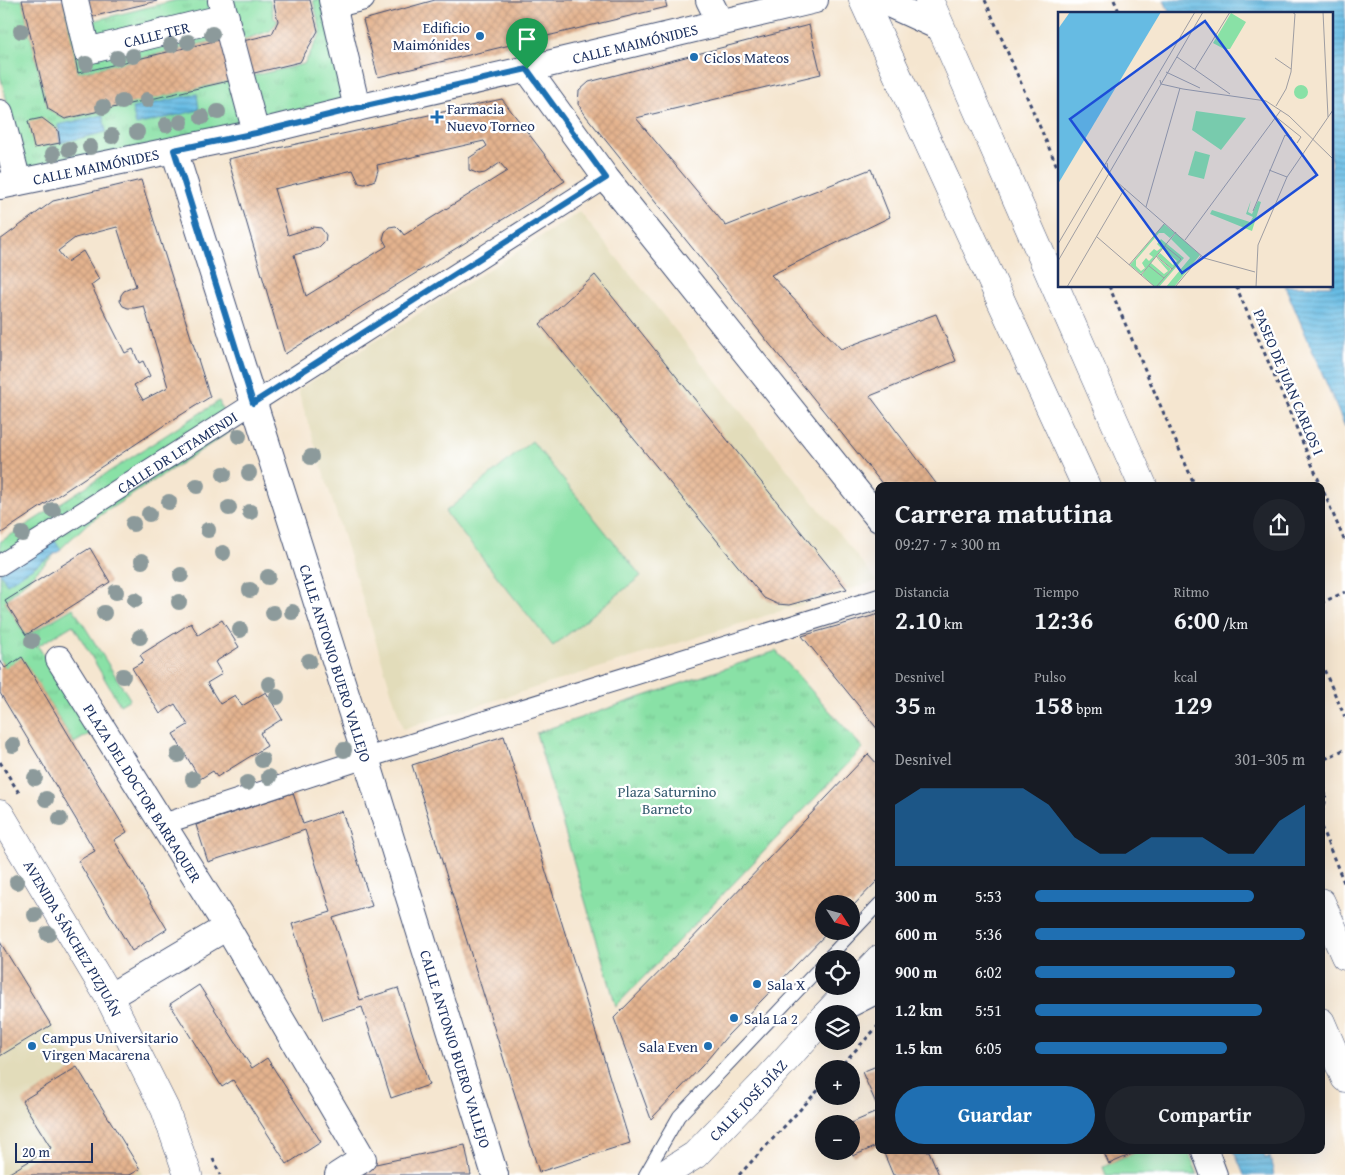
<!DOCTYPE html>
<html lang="es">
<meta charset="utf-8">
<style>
:root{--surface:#171b24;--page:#20242c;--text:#f1f3f6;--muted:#9ea1a6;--accent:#1f6fb2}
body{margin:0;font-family:"Gentium Book Plus",serif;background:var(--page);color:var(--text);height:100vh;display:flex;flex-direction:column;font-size:19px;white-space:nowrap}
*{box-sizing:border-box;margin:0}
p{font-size:16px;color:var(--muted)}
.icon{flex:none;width:28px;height:28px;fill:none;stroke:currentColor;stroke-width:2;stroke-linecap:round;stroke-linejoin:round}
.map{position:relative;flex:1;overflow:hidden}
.details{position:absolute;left:875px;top:482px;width:450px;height:672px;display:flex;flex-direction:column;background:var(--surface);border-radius:10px;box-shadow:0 5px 20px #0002}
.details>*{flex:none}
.needle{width:32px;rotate:126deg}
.tools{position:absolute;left:815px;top:895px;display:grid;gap:10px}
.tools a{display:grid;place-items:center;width:45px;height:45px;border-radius:50%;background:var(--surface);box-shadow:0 5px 20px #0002;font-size:25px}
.scale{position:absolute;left:15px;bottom:12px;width:78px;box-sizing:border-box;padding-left:5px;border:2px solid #1b2f5e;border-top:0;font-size:14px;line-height:18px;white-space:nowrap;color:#1b2f5e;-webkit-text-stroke:4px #fff;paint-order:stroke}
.pin{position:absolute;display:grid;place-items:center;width:42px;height:42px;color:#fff;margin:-51px -21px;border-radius:50% 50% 50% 0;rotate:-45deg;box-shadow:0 0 5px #0007}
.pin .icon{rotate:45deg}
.round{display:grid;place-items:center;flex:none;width:52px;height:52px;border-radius:26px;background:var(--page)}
.overview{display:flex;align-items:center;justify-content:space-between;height:85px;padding:0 20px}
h1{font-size:28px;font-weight:700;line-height:38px}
.metrics{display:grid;grid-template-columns:repeat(3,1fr);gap:8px;height:85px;padding:5px 20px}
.metrics div{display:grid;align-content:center}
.metrics b{font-size:25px;font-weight:700}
.metrics small{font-size:14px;font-weight:400}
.metrics p{font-size:14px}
.chart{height:140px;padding:10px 20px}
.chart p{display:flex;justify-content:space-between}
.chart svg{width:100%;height:90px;margin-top:5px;fill:var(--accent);opacity:.7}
.button{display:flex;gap:10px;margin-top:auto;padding:10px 20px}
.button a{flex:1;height:58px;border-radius:30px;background:var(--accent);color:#fff;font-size:20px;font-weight:700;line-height:58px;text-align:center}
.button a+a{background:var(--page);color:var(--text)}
ul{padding:0 20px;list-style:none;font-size:16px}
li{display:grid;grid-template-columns:80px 60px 1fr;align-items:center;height:38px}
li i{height:12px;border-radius:6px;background:var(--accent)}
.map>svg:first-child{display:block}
.built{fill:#e2dcba}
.grass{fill:url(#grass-tufts);stroke:#528882}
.pitch{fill:#89e1a6;stroke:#528882}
.water{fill:url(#water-rules);stroke:#4075a0}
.building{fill:url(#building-cross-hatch);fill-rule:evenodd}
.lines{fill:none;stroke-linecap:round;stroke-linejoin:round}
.service-casing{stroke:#3c4a6f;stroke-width:14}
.pedestrian-casing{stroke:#3c4a6f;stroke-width:22}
.minor-casing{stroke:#3c4a6f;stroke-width:28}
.tertiary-casing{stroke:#3c4a6f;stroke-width:29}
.primary-casing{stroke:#3c4a6f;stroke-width:29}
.path{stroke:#3c4a6f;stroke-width:3;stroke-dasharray:4 4;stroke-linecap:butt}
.service{stroke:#fff;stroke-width:12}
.pedestrian{stroke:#fff;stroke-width:20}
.minor{stroke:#fff;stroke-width:26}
.tertiary{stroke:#fff;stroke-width:28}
.primary{stroke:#fff;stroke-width:28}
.tree{fill:#8c9a9b}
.route-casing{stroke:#fff;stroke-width:10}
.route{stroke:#1f6fb2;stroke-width:6}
.poi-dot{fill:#1f6fb2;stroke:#fff;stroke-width:2}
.labels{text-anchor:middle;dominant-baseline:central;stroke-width:4.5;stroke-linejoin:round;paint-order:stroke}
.poi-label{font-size:15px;fill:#1b2f5e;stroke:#fff;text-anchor:start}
.street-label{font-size:15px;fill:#1b2f5e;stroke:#fff}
.park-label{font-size:15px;fill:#365c70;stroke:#fff}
.inset-road{fill:none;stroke:#9e9da2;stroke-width:1}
.view{fill:#1d4ed8;fill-opacity:0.15;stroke:#1d4ed8;stroke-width:2.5}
.inset-edge{fill:none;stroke:#1b2f5e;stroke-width:2.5}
</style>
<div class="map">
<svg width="1345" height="1175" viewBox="0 0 1345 1175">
<defs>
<pattern id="grass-tufts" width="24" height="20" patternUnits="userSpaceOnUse" patternTransform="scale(1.25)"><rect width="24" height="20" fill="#89e1a6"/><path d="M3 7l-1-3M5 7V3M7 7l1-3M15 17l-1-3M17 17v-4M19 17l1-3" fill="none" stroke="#76c191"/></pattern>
<pattern id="water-rules" width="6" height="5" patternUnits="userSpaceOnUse" patternTransform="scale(1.25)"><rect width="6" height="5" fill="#66bbe3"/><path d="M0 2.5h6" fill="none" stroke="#5398bb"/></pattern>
<pattern id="building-cross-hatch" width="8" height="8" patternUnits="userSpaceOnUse" patternTransform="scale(1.25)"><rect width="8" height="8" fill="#e4b38e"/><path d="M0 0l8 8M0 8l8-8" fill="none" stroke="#c39a7d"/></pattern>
</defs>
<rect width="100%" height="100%" fill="#fff"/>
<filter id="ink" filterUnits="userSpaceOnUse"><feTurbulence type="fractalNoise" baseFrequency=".02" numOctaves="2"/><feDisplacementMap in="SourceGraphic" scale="10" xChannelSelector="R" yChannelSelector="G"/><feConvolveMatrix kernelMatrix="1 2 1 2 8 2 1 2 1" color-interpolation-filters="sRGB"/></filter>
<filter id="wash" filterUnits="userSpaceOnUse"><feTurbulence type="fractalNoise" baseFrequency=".0096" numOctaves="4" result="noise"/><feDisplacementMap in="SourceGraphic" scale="20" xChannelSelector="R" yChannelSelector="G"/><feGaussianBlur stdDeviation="1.12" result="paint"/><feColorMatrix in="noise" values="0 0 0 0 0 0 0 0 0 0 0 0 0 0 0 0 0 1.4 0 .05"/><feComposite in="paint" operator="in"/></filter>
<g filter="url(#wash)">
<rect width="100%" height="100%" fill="#f5e6d0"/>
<g class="built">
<path d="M580,212L877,581L403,729L298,390Z"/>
<path d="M0,942L140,1169L142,1175H0Z"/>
</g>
<g class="grass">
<path d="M0,0H22L48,109L65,119L236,79L251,131L26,173L0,75Z"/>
<path d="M62,0L92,21L177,0H218L231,37L78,73Z"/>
<path d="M225,0H270L274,18L278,21L270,31L236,42Z"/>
<path d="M313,0H327L353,105L258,128L247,77L304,64L321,33Z"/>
<path d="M219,401L231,431L88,523L5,601L26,636L73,608L130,699L120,705L73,625L38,646L91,733L74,743L22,658L5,668L0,660V542Z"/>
<path d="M776,651L863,748L616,1006L536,733Z"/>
</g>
<g class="pitch">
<path d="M532,441L641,576L553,646L445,512Z"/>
<path d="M1139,1151H1188L1198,1175H1106L1103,1167Z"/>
</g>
<g class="water">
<path d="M1164,0H1345V427L1285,286H1331V14H1170Z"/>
<path d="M197,94L199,110L136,125L132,108Z"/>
<path d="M103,115L106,132L60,143L58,125Z"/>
<path d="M47,529L61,550L7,584L0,573Z"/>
<path d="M1234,1151H1263L1265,1158L1270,1157L1274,1175H1244Z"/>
</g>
<g id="blocks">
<g class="building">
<path d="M22,0H64L78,73L223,39L233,80L65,119L48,109Z"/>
<path d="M87,0H157V1L91,17Z"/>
<path d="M273,0H310L318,31L300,62L250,74L243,41L272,34L278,21Z"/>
<path d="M435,0H665L667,7L378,77L363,20Z"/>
<path d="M809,25L821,74L636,118L726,226L871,169L890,217L771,275L841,349L936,314L956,361L870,396L938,486H884L586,116L578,104L579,91L589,82Z"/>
<path d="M502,99L565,181L285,354L228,159ZM484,141L487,146L469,158V170L479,174L485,173L500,163L507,171L404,235L401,231L396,226L389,227L385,232L383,239L387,246L306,296L294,255L319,248L325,242L326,235L321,228L313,227L288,235L274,189L353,170L359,183L365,184L375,180L378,170L377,165Z"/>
<path d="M42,118L58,130L60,143L34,148L28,121Z"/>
<path d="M141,180L210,397L163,426L0,534V240L53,201ZM117,227L136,286L124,291L121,295L120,301L123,306L128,308H134L144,306L168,387L143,400L134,385L150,376L143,361L139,363L133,349L125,353L91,285L99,279L83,251L67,262L58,251L75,238Z"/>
<path d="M595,275L847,589L789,605L777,604L764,598L540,324Z"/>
<path d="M90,548L110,582L26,635L5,601Z"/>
<path d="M879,614V731L802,636Z"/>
<path d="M222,620L239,647L215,662L222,674L207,683L220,704L235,695L242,706L266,692L282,719L260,733L267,746L217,777L213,771L200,779L173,734L188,725L175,704L160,714L132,668L144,661L140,655L191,623L198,635Z"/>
<path d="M22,657L127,832L114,840L167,929L132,951L78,861L95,851L0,693V660L5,668Z"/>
<path d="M504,736L630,1143L539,1172L412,765Z"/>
<path d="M868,754L879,766V879L851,908V904H824V931H829L728,1035L702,1066L651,1119L614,1018L686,945Z"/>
<path d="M293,793L303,824L342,811L372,906L333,918L360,1000L398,988L429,1085L391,1098L362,1007L323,1020L292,924L331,912L305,830L208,862L196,825Z"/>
<path d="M0,942L51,1025L0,1056Z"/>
<path d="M199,985L252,1068L267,1058L321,1142L287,1164L233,1080L222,1087L170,1004Z"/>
<path d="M879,1065V1110L862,1072Z"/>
<path d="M77,1067L140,1169L130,1175H6L51,1148L22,1101Z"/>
<path d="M879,1111V1145L853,1156L851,1151V1123Z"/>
<path d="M465,1145L471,1175H359L357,1168Z"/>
<path d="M883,1151H929L939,1175H893Z"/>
<path d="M1103,1151H1139L1109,1164Z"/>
</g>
</g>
</g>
<g filter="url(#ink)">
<use href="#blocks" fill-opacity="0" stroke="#3c4a6f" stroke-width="1"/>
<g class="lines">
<g class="service-casing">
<g id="service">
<path d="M827,959L879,904"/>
<path d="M645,1175L679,1116L824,963"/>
</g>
</g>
<g class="pedestrian-casing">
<g id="pedestrian">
<path d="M333,8L364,0"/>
<path id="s1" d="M0,565L606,178"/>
<path d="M163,824L366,758L879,599"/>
</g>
</g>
<g class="minor-casing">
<g id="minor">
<path id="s2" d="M75,0L87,51L226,17"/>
<path d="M332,0L357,108"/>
<path d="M709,0L720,22"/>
<path d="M880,0L941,28"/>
<path d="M221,1L256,133"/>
<path d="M527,69L606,178L879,519"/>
<path d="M0,113L18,182"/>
<path id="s3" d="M174,150L366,758L495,1175"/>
<path id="s4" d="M0,186L256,133L357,108L527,69L815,0"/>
<path id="s5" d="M59,659L227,927L363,1159L338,1175"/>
<path d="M109,997L227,927"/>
<path d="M830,1014L879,989"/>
<path d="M1205,1151L1214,1175"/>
</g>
</g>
<g class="tertiary-casing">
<g id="tertiary">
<path id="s6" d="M0,814L109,997L165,1109L188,1175"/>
</g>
</g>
<g class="primary-casing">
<g id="primary">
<path d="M863,0L1086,486"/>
<path d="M929,0L1143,486"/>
<path d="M1321,902L1345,956"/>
<path d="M827,1014L879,959"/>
<path d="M1321,1022L1345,1078"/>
<path id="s7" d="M663,1175L695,1155L768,1079L824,1017"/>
</g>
</g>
<g class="path">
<path d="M985,0L1059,171"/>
<path d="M1114,0L1120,14"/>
<path d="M1109,286L1195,486"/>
<path d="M1236,286L1345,542"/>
<path d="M1321,603L1345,592"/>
<path d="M1321,663L1345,717"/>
<path d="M1325,759L1345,749"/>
<path d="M0,762L19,793"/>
<path d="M1321,778C1327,791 1327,801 1321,814"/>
<path d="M1321,827L1345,885"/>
<path d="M838,1069L879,1025"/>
<path d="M213,1159L220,1175"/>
<path d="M739,1175L824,1084"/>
</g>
<use href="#service" class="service"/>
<use href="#pedestrian" class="pedestrian"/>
<use href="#minor" class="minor"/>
<use href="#tertiary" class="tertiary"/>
<use href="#primary" class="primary"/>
</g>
<g class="tree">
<circle cx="21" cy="31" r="8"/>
<circle cx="212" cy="34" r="8"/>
<circle cx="188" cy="42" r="8"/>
<circle cx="171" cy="45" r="8"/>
<circle cx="133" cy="56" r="8"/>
<circle cx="117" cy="58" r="8"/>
<circle cx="86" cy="64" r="8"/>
<circle cx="147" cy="100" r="8"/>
<circle cx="122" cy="102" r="8"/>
<circle cx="103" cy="107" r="8"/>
<circle cx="218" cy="112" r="8"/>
<circle cx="202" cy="117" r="8"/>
<circle cx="181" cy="122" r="8"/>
<circle cx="166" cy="125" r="8"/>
<circle cx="137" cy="132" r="8"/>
<circle cx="112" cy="136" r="8"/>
<circle cx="90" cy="147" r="8"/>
<circle cx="69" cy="149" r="8"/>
<circle cx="53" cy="154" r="8"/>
<circle cx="239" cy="436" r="8"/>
<circle cx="311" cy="457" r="8"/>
<circle cx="249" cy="473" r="8"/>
<circle cx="224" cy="474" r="8"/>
<circle cx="197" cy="486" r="8"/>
<circle cx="169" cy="502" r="8"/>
<circle cx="229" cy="508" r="8"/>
<circle cx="53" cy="510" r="8"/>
<circle cx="250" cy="512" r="8"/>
<circle cx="149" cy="514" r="8"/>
<circle cx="133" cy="524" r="8"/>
<circle cx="208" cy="530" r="8"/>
<circle cx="22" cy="534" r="8"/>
<circle cx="223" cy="553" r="8"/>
<circle cx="142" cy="561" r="8"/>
<circle cx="181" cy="575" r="8"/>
<circle cx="268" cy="577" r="8"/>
<circle cx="250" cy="590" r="8"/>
<circle cx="116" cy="592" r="8"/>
<circle cx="135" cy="600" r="8"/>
<circle cx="179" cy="602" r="8"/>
<circle cx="292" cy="612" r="8"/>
<circle cx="104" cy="613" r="8"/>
<circle cx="273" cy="613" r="8"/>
<circle cx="240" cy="630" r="8"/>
<circle cx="140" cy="637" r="8"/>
<circle cx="32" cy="641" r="8"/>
<circle cx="309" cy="661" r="8"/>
<circle cx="123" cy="676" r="8"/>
<circle cx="269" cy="684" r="8"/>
<circle cx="277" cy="697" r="8"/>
<circle cx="13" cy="745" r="8"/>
<circle cx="344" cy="750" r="8"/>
<circle cx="178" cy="755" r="8"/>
<circle cx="262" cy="760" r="8"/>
<circle cx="269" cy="777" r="8"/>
<circle cx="35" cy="778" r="8"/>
<circle cx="193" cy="779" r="8"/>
<circle cx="247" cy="783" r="8"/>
<circle cx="46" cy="799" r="8"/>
<circle cx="60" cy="819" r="8"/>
<circle cx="17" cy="882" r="8"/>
<circle cx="35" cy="915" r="8"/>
<circle cx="48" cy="934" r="8"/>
</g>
</g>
<g class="lines" filter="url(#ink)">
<g class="route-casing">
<path id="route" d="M527,69L606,178L253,403L174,150L256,133L357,108Z"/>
</g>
<use href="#route" class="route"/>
</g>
<g class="poi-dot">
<circle cx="480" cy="36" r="5"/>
<circle cx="694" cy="57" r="5"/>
<path d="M434.5 109.5h5v5h5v5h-5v5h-5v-5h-5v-5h5z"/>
<circle cx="757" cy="984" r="5"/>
<circle cx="734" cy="1018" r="5"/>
<circle cx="32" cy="1046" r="5"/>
<circle cx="708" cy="1046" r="5"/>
</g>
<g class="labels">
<g class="poi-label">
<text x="470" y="27" text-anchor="end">Edificio<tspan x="470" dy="17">Maimónides</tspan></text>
<text x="704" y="57">Ciclos Mateos</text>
<text x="447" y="108">Farmacia<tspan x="447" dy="17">Nuevo Torneo</tspan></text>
<text x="767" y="984">Sala X</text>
<text x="744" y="1018">Sala La 2</text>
<text x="42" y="1037">Campus Universitario<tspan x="42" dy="17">Virgen Macarena</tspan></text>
<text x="698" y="1046" text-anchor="end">Sala Even</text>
</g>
<g class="street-label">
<text stroke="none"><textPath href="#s2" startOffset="124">CALLE TER</textPath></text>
<text stroke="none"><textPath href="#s4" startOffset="651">CALLE MAIMÓNIDES</textPath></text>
<text stroke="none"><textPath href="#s4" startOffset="98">CALLE MAIMÓNIDES</textPath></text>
<text transform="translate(1289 382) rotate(67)">PASEO DE JUAN CARLOS I</text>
<text stroke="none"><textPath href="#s1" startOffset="210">CALLE DR LETAMENDI</textPath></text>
<text stroke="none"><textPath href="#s3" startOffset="538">CALLE ANTONIO BUERO VALLEJO</textPath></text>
<text stroke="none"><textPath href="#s5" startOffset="158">PLAZA DEL DOCTOR BARRAQUER</textPath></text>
<text stroke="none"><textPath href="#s6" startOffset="144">AVENIDA SÁNCHEZ PIZJUÁN</textPath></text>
<text stroke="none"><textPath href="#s3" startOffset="942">CALLE ANTONIO BUERO VALLEJO</textPath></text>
<text stroke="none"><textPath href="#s7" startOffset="114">CALLE JOSÉ DÍAZ</textPath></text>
</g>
<g class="park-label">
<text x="667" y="791">Plaza Saturnino<tspan x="667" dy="17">Barneto</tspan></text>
</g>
</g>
<g transform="translate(1058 12)">
<rect width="275" height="275" fill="#f5e6d0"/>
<path d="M236 80a7 7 0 1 1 14 0a7 7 0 1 1-14 0ZM138,99L188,106L163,138L134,118ZM193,188L190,200L194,202L200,189L203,190L194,219L152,202L154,198L192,210L195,205L188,202ZM106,212L117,221L112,226L106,221H101L78,248V254L83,259L87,256L84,251L88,246L91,249L95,245L91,242L96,237L99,239L103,236L99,232L103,227L126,246L101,275H97L84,263L89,255L83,262L72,253ZM106,234L105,237L119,249L115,253L102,241L99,244L114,257L106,266L113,257L98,245L110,259L106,262L93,251L91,253ZM118,221L142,243L116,275H108L132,246L113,227Z" fill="#89e1a6" fill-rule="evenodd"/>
<path d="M173,1L188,10L172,37H166L155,31ZM137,139L152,143L146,167L130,163Z" fill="#89e1a6"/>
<path d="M12,0H103L0,172V17Z" fill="#66bbe3"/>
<path class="inset-road" d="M265,0L270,105M119,45L172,82M217,46L233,57M137,57L172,0M108,60L142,76M102,68L103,72L125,77L208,89L231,104L275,147M218,94L228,77L233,60L237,2L234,0M218,105L243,125L239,131M49,151L51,163L146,246L197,260M211,158L229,165M88,195L122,76M195,199L227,123L234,126M39,225L97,275M127,228L223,98M0,232L137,0M98,244L114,257M0,249L145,0M71,253L107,211M91,254L106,266M83,263L118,220M9,275L67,176M98,275L123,247L107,234M117,275L143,244M198,275L200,233L229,165L275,98"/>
<path class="view" d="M147,9L259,163L124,261L12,107Z"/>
<rect width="275" height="275" class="inset-edge"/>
</g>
</svg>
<div class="tools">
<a><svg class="needle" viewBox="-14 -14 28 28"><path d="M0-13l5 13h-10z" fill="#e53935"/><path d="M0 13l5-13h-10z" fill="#9ea1a6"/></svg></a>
<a><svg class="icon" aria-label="locate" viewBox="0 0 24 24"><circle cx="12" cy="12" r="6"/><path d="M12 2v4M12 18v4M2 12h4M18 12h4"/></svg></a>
<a><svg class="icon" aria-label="layers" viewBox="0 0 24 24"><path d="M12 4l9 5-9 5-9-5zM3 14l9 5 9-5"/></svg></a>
<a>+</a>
<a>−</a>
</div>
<div class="scale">20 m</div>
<div class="pin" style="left:527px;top:69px;background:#1e9e55"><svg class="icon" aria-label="arrive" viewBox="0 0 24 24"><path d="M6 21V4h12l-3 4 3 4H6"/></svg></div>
<section class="details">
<div class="overview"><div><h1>Carrera matutina</h1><p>09:27 · 7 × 300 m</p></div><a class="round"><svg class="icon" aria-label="share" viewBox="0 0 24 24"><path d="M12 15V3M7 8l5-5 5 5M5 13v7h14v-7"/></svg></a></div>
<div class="metrics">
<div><p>Distancia</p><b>2.10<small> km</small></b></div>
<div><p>Tiempo</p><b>12:36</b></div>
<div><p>Ritmo</p><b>6:00<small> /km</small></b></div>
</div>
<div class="metrics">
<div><p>Desnivel</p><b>35<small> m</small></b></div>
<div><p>Pulso</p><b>158<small> bpm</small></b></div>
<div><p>kcal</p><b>129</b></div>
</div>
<div class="chart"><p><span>Desnivel</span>301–305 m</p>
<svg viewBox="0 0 160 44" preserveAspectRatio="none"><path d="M0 44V14L10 6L20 6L30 6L40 6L50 6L60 14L70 30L80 38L90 38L100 30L110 30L120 30L130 38L140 38L150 22L160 14V44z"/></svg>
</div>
<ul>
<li><b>300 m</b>5:53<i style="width:81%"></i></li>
<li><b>600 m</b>5:36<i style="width:100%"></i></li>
<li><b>900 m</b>6:02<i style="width:74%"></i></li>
<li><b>1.2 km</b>5:51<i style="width:84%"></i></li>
<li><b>1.5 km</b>6:05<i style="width:71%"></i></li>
</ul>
<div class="button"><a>Guardar</a><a>Compartir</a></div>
</section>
</div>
